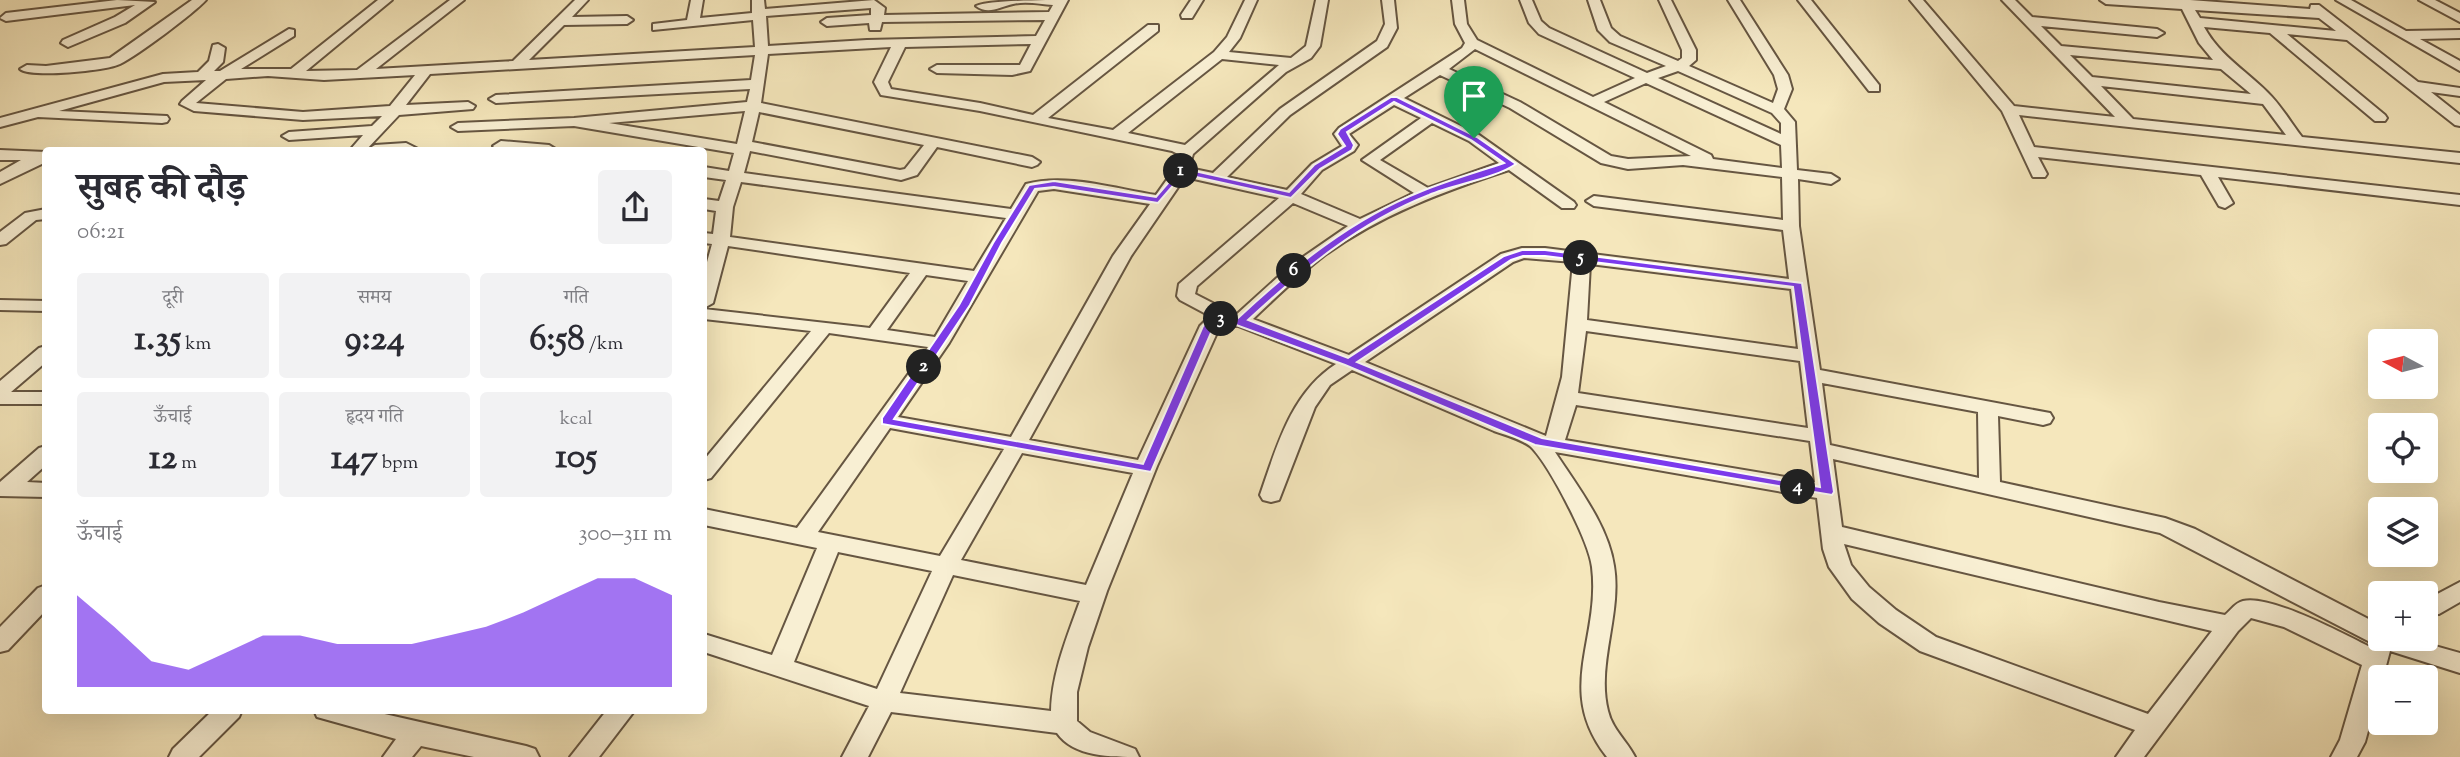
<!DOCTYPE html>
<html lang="hi">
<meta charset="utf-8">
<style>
:root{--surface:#fff;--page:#f2f2f3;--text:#2b2b33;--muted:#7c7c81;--accent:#7c3aed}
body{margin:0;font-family:"Sorts Mill Goudy","Noto Serif Devanagari",serif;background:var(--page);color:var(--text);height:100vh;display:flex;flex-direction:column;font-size:26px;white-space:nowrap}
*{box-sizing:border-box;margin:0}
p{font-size:23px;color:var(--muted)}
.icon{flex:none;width:38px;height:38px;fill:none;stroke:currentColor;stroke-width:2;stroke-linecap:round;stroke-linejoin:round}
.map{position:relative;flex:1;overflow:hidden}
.side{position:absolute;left:42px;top:147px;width:665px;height:567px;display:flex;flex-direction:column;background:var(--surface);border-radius:7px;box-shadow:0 7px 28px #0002}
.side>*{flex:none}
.needle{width:46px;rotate:277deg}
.fabs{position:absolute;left:2368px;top:329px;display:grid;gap:14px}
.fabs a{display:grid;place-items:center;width:70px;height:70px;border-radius:7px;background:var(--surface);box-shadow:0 7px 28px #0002;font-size:35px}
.pin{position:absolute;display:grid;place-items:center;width:60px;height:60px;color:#fff;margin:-72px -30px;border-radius:50% 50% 50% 0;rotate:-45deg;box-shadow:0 0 7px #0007}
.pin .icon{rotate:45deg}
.km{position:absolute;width:35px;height:35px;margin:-18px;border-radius:50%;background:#222;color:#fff;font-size:19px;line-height:35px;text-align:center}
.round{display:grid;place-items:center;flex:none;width:74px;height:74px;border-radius:7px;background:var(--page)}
.headline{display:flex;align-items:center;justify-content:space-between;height:119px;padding:0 35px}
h1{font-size:38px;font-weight:700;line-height:52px}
.figures{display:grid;grid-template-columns:repeat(3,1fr);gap:10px;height:119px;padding:7px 35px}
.figures div{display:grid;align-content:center;border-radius:7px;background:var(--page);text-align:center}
.figures b{font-size:35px;font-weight:700}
.figures small{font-size:19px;font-weight:400}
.figures p{font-size:19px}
.chart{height:196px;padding:14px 35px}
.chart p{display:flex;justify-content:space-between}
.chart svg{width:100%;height:126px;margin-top:7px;fill:var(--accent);opacity:.7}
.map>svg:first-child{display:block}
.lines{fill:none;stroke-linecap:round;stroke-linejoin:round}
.minor-casing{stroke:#665642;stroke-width:4}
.minor{fill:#f8efd3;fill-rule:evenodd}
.route{fill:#7c3aed;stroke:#fff;stroke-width:2;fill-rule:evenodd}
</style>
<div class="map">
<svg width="2460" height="757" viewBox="0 0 2460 757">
<rect width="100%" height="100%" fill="#f5e7bc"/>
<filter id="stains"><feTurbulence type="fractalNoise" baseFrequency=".00286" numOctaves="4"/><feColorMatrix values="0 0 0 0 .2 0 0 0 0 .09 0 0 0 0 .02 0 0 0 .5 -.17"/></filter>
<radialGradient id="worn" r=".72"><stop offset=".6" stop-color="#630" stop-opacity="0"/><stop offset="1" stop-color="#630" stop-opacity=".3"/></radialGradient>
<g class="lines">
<g class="minor-casing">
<g id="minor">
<path d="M117,0L155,2L125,23L68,47L61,43L63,40L115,17L135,5L6,21L0,18L6,13Z"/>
<path d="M192,0H206C193,14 138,55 120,64C106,71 30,78 20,69L27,65L46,66L110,58Z"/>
<path d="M378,0H392L306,71L357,70L450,0H464L376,69L513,61L575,0H588L572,17L627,16L633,20L627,24L564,25L529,60L755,47L753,20L653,30V24L687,20L691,0H703L700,18L752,13V0H764L765,9L874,0L885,8L884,15L1049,12L1053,5C1041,4 1025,1 1013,4C1000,7 988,15 976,6C988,0 1049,0 1068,0L1030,71L1012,75L937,73L930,69L937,65H1020L1031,44L905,47L888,82L891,89L980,103L1033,115L1148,25H1158V31L1048,118L1113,130L1214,52L1227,37L1245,0H1257L1240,38L1229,52L1291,58L1306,46L1316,0H1328L1320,46L1311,58L1286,72L1193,154L1189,168L1213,173L1280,109L1377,41L1385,24L1382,0H1394L1397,28L1387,47L1290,115L1227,177L1287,190L1312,164L1342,146L1334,134L1339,128L1462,48L1465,43L1455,24L1452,0H1464L1467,24L1477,40L1593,97L1635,78L1539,34L1529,23L1520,0H1532L1541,21L1549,28L1647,73L1666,66L1610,42L1598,30L1588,0H1600L1611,28L1620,36L1678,61L1682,58V50L1659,0H1671L1696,50V60L1689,66L1773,103L1778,89L1774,75L1728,0H1740L1788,75L1792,89L1784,109L1795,122L1797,170L1831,174L1839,179L1831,184L1798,179L1799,226L1820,370L2050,413L2053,418L2050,423L2043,425L1998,416L2000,482L2165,518L2195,529L2380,625V639H2410L2460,653V673L2390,651L2383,677H2380V687L2365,742L2357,757H2331L2340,740L2362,665L2284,627L2251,618L2238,631L2144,757H2116L2135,730L1920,651L1879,623L1852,599L1829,567L1823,549L1817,498L1555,452C1577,486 1608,525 1614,566C1622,614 1596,664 1608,711C1612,729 1627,741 1635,757H1607C1554,690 1601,639 1592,567C1589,541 1551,469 1533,449C1525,440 1505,435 1494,431C1447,411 1399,390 1352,370L1330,385L1315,407L1279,500L1271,502L1263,500L1260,495C1277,446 1291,393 1336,364L1238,326H1220L1157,466L1107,591L1088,647L1077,692V721L1090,732L1135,749L1139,757C1111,757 1074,757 1057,733L891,712L868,757H842L869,706L704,652V634L772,655L817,548L704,525V509L797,528L928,347L829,333L711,478L704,480V460L811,331L704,319V309L870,328L910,273L728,246L713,303L704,308V273L712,244L704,243V233L713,234L716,211L704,209V199L719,201L726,180L704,177V167L729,171L734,153L574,126L458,131L451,127L458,123L574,118L747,102L750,89L496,103L489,99L496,95L751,80L755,55L430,74L406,105L468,102L475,106L473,109L399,115L366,150H350L363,135L289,140L282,136L289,132L372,126L382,116L303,120L194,111L180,104L182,101L206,80L164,82L59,111L167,116L169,119L167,122L162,123L38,117L0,127V118L163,74L198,72L209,61L213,45L218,44L225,48L223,62L214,71H220L289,29L294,30V36L241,69H291ZM871,8V15L827,18L821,22L827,26L869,23L870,30H880L882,22L1045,20L1036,36L867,40L768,46L766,16ZM891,47L874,82L881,95L980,111L1172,151L1178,154L1173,171L1156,195C1115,189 1067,173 1026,184L1011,209L744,173L750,151L901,180L917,175L937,147L1032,167L1037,165L1040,162L1032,157L761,103L768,54ZM1475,49L1691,156L1628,159L1611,156L1520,102L1449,69ZM1222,59L1279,65L1185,145L1128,133ZM1678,71L1772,113L1781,123V134L1658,78ZM415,75L390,106L303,112L196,103L226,79L268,76L324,80ZM1440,75L1510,108L1601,163L1628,169L1683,165L1782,177L1783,220L1594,196L1586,201L1594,206L1783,230L1789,279L1545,248H1522L1501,254L1349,355L1253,319C1276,297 1299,275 1325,255C1380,215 1444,191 1509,170L1562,208H1574L1576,205L1574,202L1479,135L1404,98ZM1646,83L1781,145L1782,168L1713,159L1711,155L1604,102ZM1394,105L1421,118L1362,160L1414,193L1360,219L1301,194L1322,170L1354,151L1358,145L1349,134ZM745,111L737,144L609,123ZM759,112L924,145L905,169L900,170L752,142ZM1432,123L1469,141L1499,163L1428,188L1380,160ZM1185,177L1279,198L1179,284L1177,296L1180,300L1210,316L1200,326L1138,460L1029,440L1131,256ZM741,182L1006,218L974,271L730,237L733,207ZM1054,189L1150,204L1113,256L1011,437L898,417L949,343L1038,191ZM1293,203L1348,226L1290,266L1236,315L1195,294L1197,286ZM1524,258L1573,262L1562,377L1546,436L1365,362L1513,262ZM1590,264L1791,289L1798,349L1587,320ZM926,275L968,281L935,337L887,330ZM1586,331L1800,361L1808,428L1578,393ZM1822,383L1978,412L1979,478L1830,445ZM1576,405L1810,441L1815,482L1565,440ZM890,428L1004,449L940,556L818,532ZM1022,453L1133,473L1086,585L961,560ZM1833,459L2160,533L2372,643L2368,646C2342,633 2269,594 2243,601C2235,603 2231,610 2225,615L2159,602L1842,527ZM1844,544L2212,631L2148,714L1936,637L1896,610L1869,587L1851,565ZM838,552L932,571L877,689L794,662ZM953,575L1080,601C1067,637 1052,673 1051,711L900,693Z"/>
<path d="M1191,0H1203L1192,18H1182L1181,15Z"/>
<path d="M1798,0H1811L1879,85V91H1869Z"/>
<path d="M1910,0H1923L2014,106L2115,117L2002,0H2015L2032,17L2157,29L2164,33L2157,37L2041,26L2061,46L2213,60L2199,43L2182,9L2106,4L2100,0H2190L2310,9L2311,5H2319L2418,82L2460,88V96L2431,92L2460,115V126L2455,125L2347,40L2287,34L2385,115L2387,118L2385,121H2375L2270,33L2204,27C2221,58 2249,72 2272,97C2283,109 2292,124 2302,137L2460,153V163L2019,115L2034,147L2460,195V205L2218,177L2233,203L2225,208L2219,206L2201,175L2038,157L2047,174L2045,177H2033L2002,111ZM2195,10L2319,18L2336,31L2200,18ZM2070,55L2221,69L2251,94L2092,77ZM2101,86L2263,104L2286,135L2133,119Z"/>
<path d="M2336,0H2351L2406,31L2460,30V38L2420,39L2460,61V71Z"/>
<path d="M2419,0H2435L2460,13V22Z"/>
<path d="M501,141L549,145L557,150L496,149L493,146Z"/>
<path d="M406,143L420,150H367L375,145Z"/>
<path d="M0,150L46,152V162L0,184V172L21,160H0Z"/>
<path d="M46,209V219L36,220L6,244L0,245V232L25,213Z"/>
<path d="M0,300L46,301V311L0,310Z"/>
<path d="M46,346V362L11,392H46V404H0V381L39,348Z"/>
<path d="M46,446V465L27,482L46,483V497L0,496V482L39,448Z"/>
<path d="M2460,582V602L2439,614L2426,615V600Z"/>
<path d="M46,585V610L8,650L0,652V627L38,588Z"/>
<path d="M213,710H242L239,717L199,757H169L173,749Z"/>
<path d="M314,710H367L526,746L535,749L539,757H474L421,746L412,757H383L396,739L317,717Z"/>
<path d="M607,710H635L599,757H570Z"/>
</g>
</g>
<use href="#minor" class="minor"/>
</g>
<path class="route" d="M1391,97H1397L1477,137L1516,164C1494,179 1455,184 1429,195C1360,222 1302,270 1248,320L1348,358L1504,256L1522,250H1545L1802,283L1834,492L1832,495L1535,445L1345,365L1228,322L1219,323L1213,328L1151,472L882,424V418L959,305L993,243L1029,185L1054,181L1156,197L1181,168L1289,192L1314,165L1345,146L1337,134L1340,129ZM1394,102L1471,140L1504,163C1477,172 1449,180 1422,191C1351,219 1293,267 1238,318C1224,313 1213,315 1203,326L1143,464L894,419L970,305L1002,243L1035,189L1054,187L1158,203L1183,174L1291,198L1320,169L1352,150L1354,145L1347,132ZM1523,256H1545L1793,287L1820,487L1542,438L1357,362L1511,260Z"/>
<rect width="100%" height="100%" filter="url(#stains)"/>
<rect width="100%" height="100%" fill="url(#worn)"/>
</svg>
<div class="fabs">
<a><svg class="needle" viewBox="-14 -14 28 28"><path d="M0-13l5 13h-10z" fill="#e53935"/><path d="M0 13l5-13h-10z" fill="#7c7c81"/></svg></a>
<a><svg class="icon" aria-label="locate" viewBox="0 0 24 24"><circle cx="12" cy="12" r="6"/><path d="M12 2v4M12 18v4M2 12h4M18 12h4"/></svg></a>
<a><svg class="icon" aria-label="layers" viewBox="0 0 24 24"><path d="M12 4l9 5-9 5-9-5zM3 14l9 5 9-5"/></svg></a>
<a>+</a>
<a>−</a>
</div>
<div class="pin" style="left:1474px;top:138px;background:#1e9e55"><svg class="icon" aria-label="arrive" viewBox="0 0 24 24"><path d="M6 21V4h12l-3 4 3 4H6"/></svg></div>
<b class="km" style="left:1181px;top:171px">1</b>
<b class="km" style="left:924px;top:367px">2</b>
<b class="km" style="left:1221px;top:319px">3</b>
<b class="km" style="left:1798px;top:487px">4</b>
<b class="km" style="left:1581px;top:258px">5</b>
<b class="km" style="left:1294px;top:271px">6</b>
<section class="side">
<div class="headline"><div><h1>सुबह की दौड़</h1><p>06:21</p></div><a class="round"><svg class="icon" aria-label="share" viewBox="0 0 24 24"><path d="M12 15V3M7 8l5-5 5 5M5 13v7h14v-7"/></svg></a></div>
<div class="figures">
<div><p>दूरी</p><b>1.35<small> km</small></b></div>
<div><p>समय</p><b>9:24</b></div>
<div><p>गति</p><b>6:58<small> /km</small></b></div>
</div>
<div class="figures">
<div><p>ऊँचाई</p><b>12<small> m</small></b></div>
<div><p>हृदय गति</p><b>147<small> bpm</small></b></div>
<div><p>kcal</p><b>105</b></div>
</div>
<div class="chart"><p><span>ऊँचाई</span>300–311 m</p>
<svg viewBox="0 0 160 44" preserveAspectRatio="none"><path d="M0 44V12L10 23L20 35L30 38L40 32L50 26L60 26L70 29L80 29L90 29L100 26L110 23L120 18L130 12L140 6L150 6L160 12V44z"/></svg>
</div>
</section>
</div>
